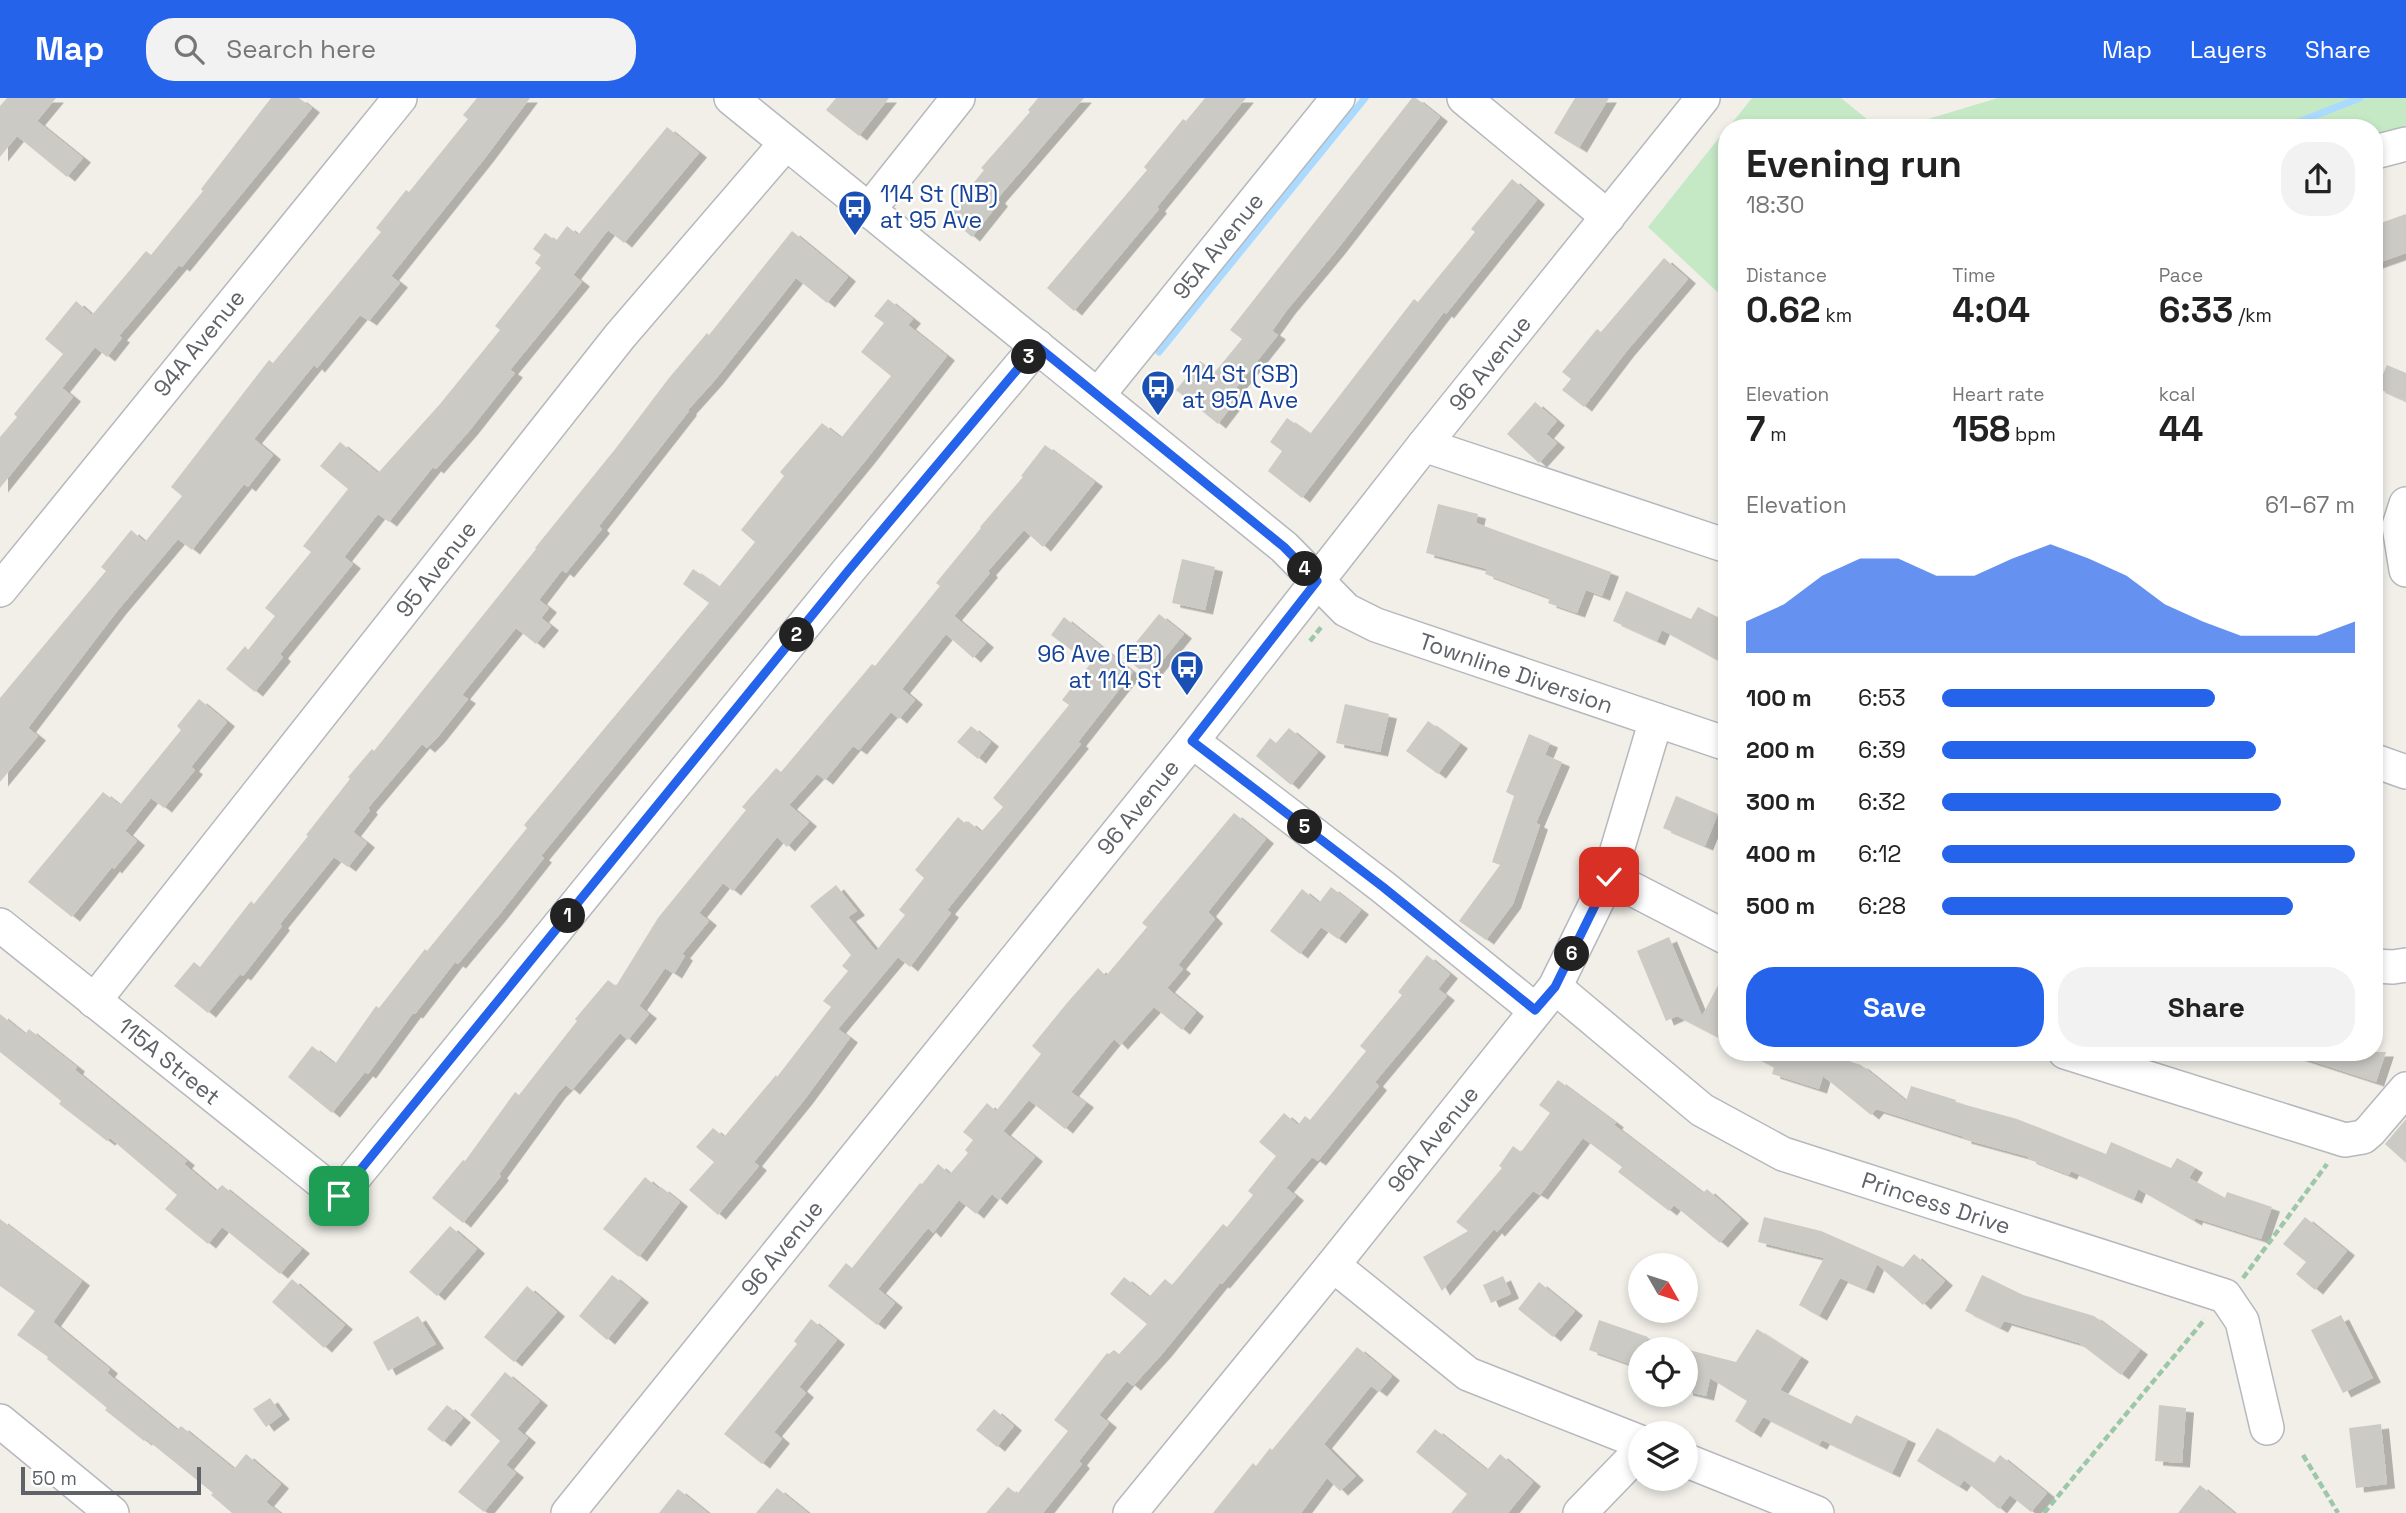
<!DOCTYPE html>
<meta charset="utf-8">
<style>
:root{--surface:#fff;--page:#f2f2f2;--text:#222;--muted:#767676;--accent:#2563eb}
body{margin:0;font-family:"Space Grotesk",sans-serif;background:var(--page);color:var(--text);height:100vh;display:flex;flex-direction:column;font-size:26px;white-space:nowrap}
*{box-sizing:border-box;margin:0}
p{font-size:23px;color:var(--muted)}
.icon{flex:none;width:38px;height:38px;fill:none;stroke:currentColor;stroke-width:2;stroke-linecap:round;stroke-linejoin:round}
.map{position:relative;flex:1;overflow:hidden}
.panel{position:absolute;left:1718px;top:21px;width:665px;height:942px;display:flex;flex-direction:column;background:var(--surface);border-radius:28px;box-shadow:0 4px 10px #0003}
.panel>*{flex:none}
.needle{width:46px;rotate:129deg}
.fabs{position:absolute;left:1628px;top:1155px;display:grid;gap:14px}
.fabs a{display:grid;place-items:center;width:70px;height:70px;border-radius:50%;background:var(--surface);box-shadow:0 4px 10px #0003;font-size:35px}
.scale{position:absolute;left:21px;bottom:18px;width:180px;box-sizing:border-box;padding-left:7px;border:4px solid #5f6368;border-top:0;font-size:19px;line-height:24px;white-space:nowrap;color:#5f6368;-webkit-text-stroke:5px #fff;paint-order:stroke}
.pin{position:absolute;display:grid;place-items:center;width:60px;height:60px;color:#fff;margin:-30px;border-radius:14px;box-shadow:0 4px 10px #0006}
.km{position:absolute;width:35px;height:35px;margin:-18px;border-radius:50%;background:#222;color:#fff;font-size:19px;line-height:35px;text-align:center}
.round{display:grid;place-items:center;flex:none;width:74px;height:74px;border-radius:28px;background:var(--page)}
.head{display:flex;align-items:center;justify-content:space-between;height:119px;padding:0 28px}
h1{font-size:38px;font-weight:700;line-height:52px}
.figures{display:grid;grid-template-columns:repeat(3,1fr);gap:10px;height:119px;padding:7px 28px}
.figures div{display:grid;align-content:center}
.figures b{font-size:35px;font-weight:700}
.figures small{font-size:19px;font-weight:400}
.figures p{font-size:19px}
.chart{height:196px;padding:14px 28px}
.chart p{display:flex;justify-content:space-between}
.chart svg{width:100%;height:126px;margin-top:7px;fill:var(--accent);opacity:.7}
.primary-button{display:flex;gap:14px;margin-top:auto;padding:14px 28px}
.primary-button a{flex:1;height:80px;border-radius:28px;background:var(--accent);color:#fff;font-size:28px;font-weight:700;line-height:80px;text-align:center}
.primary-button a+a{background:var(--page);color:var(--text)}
ul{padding:0 28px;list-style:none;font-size:23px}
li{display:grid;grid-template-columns:112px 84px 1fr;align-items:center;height:52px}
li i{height:18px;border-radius:9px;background:var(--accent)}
header{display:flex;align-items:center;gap:42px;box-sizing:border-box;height:98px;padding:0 35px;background:var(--accent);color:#fff}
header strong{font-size:33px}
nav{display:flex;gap:38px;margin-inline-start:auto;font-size:24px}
.search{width:490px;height:63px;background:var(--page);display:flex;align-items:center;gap:18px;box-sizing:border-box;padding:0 24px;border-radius:28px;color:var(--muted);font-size:26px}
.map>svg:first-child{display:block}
.green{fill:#c5e8c5}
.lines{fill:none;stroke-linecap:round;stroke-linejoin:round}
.stream{stroke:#aadaff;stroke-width:7}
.building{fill:#cccac5;filter:url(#shadow)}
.minor-casing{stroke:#b5b8bc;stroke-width:36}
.path{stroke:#9cc7a9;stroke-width:4.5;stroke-dasharray:7 3.5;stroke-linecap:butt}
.minor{stroke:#fff;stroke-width:33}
.route-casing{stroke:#fff;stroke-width:14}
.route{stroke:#2563eb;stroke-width:9}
.labels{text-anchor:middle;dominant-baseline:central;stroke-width:5;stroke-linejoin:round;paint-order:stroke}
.transit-label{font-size:23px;fill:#164399;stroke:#fff;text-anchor:start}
.street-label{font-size:23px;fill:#5f6368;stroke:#fff}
</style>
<header>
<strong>Map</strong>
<div class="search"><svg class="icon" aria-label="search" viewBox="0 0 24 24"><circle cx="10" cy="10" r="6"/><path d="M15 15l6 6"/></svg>Search here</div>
<nav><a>Map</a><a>Layers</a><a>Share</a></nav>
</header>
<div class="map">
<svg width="2406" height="1415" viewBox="0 0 2406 1415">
<defs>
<filter id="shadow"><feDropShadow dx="8" dy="4.5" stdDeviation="0" flood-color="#0004"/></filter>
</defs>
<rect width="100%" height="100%" fill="#f1efe8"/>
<g class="green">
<path d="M1752,0H1841L1878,30H1728Z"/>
<path d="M1998,0H2406V28L2375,37V30H1898Z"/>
<path d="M1727,30V203L1648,129Z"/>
</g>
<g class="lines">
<g class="stream">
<path d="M2283,30L2360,0"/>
<path d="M1159,254L1365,0"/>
</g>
</g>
<g class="building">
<path d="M7,0H56L37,23L83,60L67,79L17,38L0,59V8Z"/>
<path d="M271,0H299L312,10L182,169L179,167L119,238L122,240L107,259L95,249L62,290L73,299L0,390V339L17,319L14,316L63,256L45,241L76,203L92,217L146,153L151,157L203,93L201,91Z"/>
<path d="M477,0H530L485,60L391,178L400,185L369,223L360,217L317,270L314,267L254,341L273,357L248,389L244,386L192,452L178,441L118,512L28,630L38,638L0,684V600L106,473L101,469L131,432L145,444L182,398L171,389L269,262L273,265L381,134L376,130L406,92L409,94L468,21L463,17Z"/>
<path d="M836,0H889L859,38L826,12Z"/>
<path d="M1038,0H1084L997,101L1000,104L972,139L947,118L984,72L981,70L1030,14L1028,12Z"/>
<path d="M1205,0H1246L1157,109L1159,111L1074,213L1047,190L1147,72L1144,69L1183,21L1186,23Z"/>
<path d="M1412,0H1416L1440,19L1336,153L1287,212L1272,233L1278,237L1235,291L1241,296L1218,326L1176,292L1200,263L1215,274L1242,241L1230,232Z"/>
<path d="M1575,0H1609L1579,50L1554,35Z"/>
<path d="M667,29L699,55L624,145L608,132L573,177L582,184L510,272L515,275L470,332L436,371L433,369L389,424L378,416L344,459L353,466L280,556L283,559L255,594L226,571L245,548L248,552L275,518L265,510L311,454L303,448L348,391L320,368L340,344L378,375L440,306L500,232L495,228L541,170L535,165L541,157L533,151L545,135L556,143L567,128L578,137Z"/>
<path d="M1512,81L1537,102L1446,216L1444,214L1302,400L1268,373L1282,353L1270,344L1287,320L1310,336L1414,201L1418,204L1475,134L1471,131Z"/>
<path d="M2406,116V155L2375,166V127Z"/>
<path d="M792,133L848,179L827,205L796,180L715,282L688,312L689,313L599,428L602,431L566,475L562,472L539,502L549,510L541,520L551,528L536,546L516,530L462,597L468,601L437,640L427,650L422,646L368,710L370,712L353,734L367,745L348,769L334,759L280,826L282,828L243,878L240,876L208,915L174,888L194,864L200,869L251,803L254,806L308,738L306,737L350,681L348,679L372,651L374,653L536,451L535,450L616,350L669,280L707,235L709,237Z"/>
<path d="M1664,160L1688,181L1626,254L1584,309L1562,292L1571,281L1562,274L1597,231L1601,234Z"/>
<path d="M888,201L913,221L908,227L947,258L866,362L541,758L544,760L499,817L458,866L455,864L415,916L413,915L368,976L365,974L332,1015L288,979L312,948L335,966L376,908L379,910L425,851L427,853L527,730L524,727L709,505L683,486L693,471L719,489L755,444L741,432L784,378L780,374L822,325L841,340L891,278L861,254L884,225L874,218Z"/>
<path d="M2387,267L2406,275V303L2377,290Z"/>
<path d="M1535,304L1557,323L1546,336L1557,345L1539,365L1507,336Z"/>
<path d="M1045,347L1095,384L1043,449L1024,432L988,473L990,475L954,518L986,545L973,560L946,536L902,591L915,602L899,621L891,614L859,652L853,648L825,682L817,676L789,707L809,724L787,749L777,739L733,793L723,785L699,815L709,823L682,856L685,858L674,876L665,870L639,908L649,916L628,942L620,935L572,992L566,987L558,995L499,1076L501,1078L463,1125L432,1100L463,1062L465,1063L515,994L519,997L577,923L575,921L608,882L616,888L658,820L746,712L742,709L776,670L781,674L872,566L875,568L940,488L936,485L981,430L980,429L1023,379L1021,378Z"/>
<path d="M1438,406L1478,416L1476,425L1611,474L1602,498L1586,492L1577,515L1548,505L1550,500L1485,476L1487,471L1426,455Z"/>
<path d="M1182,461L1215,469L1205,512L1172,505Z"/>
<path d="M1626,493L1691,521L1698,509L1727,524V547L1719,563L1662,532L1657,543L1613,523Z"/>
<path d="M1159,516L1184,536L1149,579L1124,559Z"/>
<path d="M1064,519L1133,574L1078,644L1081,646L947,812L951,815L910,869L898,859L838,931L850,940L805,1001L754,1064L759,1068L718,1117L689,1092L714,1064L696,1049L713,1030L724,1039L776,977L777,979L831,909L823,903L848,873L842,868L851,857L810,808L836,787L857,813L848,819L876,853L905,817L899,812L924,780L915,772L958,719L966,726L968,723L981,734L1003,709L993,700L1069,607L1062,602L1090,566L1051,537Z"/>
<path d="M199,601L227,624L191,669L195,672L164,710L151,700L125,733L137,743L114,771L112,769L72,819L28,784L103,694L120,707L181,632L177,628Z"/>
<path d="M1345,606L1389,616L1380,654L1336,645Z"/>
<path d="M1428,623L1460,646L1438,676L1406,653Z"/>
<path d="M971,628L991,644L978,661L957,644Z"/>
<path d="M1289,630L1318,654L1291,687L1256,658L1270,640L1276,645Z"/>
<path d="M1529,636L1550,645L1545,657L1562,664L1536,725L1540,727L1513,806L1486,842L1459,823L1500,767L1492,764L1514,698L1506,694Z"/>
<path d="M1676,698L1718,716L1705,748L1663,730Z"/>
<path d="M1234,715L1266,741L1208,814L1215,821L1178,867L1183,871L1167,890L1196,914L1182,932L1154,909L1120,947L1114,941L1071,994L1086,1005L1065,1031L1029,1002L1003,1033L1035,1059L999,1102L992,1096L976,1116L959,1102L933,1135L928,1130L878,1191L895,1205L877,1227L828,1188L846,1165L852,1170L920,1085L922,1086L938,1066L950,1076L968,1055L965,1052L973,1042L963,1034L987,1005L996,1013L1041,956L1032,948L1067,905L1098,870L1106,878L1147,829L1142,825Z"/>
<path d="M1331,789L1361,812L1338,841L1321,829L1300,856L1270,833L1302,791L1319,805Z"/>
<path d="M1669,839L1702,918L1727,870V944L1677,918L1666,923L1637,853Z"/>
<path d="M1427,857L1450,876L1438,891L1447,898L1375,984L1379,988L1318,1063L1312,1059L1286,1090L1296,1098L1222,1186L1220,1185L1163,1255L1133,1288L1127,1283L1099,1317L1109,1325L1079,1363L1082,1366L1043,1415H986L1008,1389L1017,1396L1068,1333L1054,1322L1107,1255L1109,1256L1114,1252L1119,1256L1147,1226L1110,1196L1124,1179L1149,1199L1165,1181L1172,1187L1223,1126L1227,1129L1253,1097L1248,1093L1276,1058L1259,1044L1284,1015L1298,1027L1305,1018L1310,1022L1366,953L1360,948L1402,897L1398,894Z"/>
<path d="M0,916L25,936L29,931L77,969L75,972L187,1063L184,1066L216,1093L222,1087L302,1151L280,1176L222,1129L208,1146L165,1111L177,1097L110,1040L107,1043L59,1006L61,1003L0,954Z"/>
<path d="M1745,954H1821L1861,967L1906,1003L1911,988L1956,1002L1955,1004L2017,1021L2106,1056L2111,1044L2171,1070L2177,1060L2195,1070L2189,1080L2225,1100L2227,1094L2272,1109L2261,1141L2195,1120L2194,1123L2138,1091L2134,1101L2071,1073L2069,1077L2028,1061L2029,1059L1963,1041L1964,1039L1876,1011L1871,1017L1823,978L1819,991L1772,976L1774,969Z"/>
<path d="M2296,954H2386L2376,984L2296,958Z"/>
<path d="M1558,982L1616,1025L1614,1027L1703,1095L1707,1091L1741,1121L1720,1145L1674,1107L1669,1113L1618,1074L1622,1069L1583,1040L1540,1097L1533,1093L1497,1134L1494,1131L1442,1193L1423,1159L1468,1133L1456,1124L1502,1070L1499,1068L1513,1048L1521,1054L1550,1015L1539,1007Z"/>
<path d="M2406,1021V1065L2385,1046Z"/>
<path d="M645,1079L659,1091L661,1089L680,1104L639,1159L603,1131Z"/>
<path d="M1764,1119L1821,1133L1903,1169L1914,1156L1945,1183L1923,1207L1877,1166L1866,1191L1840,1180L1819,1218L1799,1207L1824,1160L1758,1144Z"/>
<path d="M2305,1119L2347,1153L2315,1192L2296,1176L2306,1164L2283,1146Z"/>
<path d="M0,1121L82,1183L53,1224L110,1271L107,1275L177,1332L181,1328L234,1371L246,1356L281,1386L266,1404L280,1415H232L211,1397L213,1395L146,1341L144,1343L105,1312L107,1310L47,1261L48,1259L17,1237L35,1213L0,1188Z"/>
<path d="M450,1128L477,1151L437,1198L409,1174Z"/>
<path d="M612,1177L641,1200L607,1242L579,1218Z"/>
<path d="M1982,1177L2023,1197L2094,1218L2140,1252L2121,1277L2079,1245L2004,1223L2000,1230L1965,1213Z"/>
<path d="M1503,1178L1511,1196L1491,1205L1483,1187Z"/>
<path d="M292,1181L345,1227L324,1250L272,1204Z"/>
<path d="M1539,1184L1575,1213L1553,1239L1518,1211Z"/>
<path d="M527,1188L557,1214L514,1264L484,1239Z"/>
<path d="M2341,1217L2373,1280L2343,1295L2311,1232Z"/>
<path d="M418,1218L436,1246L388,1273L373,1244Z"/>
<path d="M811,1221L837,1242L799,1289L806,1295L774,1334L782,1341L762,1366L724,1336L797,1246L794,1243Z"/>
<path d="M1599,1222L1648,1239L1644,1251H1640L1638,1269L1589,1252Z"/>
<path d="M1757,1231L1801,1259L1780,1292L1851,1326L1856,1317L1908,1341L1892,1375L1822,1342L1819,1347L1763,1319L1753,1335L1735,1323L1747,1303L1710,1280L1706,1298L1685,1293V1251L1736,1264Z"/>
<path d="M1357,1249L1392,1278L1379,1294L1371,1288L1324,1346L1356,1378L1340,1393L1327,1380L1301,1415H1213L1253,1365L1256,1368L1270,1350L1272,1352Z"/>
<path d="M505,1274L540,1303L517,1331L528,1340L506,1367L516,1375L484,1414L458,1394L500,1343L470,1317Z"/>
<path d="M270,1300L282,1317L266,1329L253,1311Z"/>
<path d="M447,1307L463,1320L443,1344L427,1331Z"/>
<path d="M2159,1307L2186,1310L2182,1365L2155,1363Z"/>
<path d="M994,1311L1014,1328L997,1349L976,1332Z"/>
<path d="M2381,1326L2387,1386L2356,1390L2349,1330Z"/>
<path d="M1937,1330L1994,1365L2000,1357L2047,1395L2031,1414L2010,1397L1999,1411L1964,1382L1959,1389L1917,1363Z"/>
<path d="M1435,1331L1487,1372L1500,1356L1533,1384L1508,1415H1451L1467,1396L1416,1354Z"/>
<path d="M2200,1387L2234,1415H2178Z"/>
<path d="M777,1390L808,1415H756Z"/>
<path d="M678,1391L708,1415H659Z"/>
</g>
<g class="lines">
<g class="minor-casing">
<g id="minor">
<path d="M731,0L1284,449L1346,512L1376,527L1727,646"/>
<path d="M1464,0L1608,119"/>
<path d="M2375,54L2406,46"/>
<path d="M868,113L958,0"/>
<path d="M1098,297L1338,0"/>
<path d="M1424,347L1727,448"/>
<path d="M2406,406L2399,428L2406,472"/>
<path d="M0,492L400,0"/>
<path d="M1192,643L1383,789L1535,912"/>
<path d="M2375,663L2406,674"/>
<path d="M1609,779L1727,840"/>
<path d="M0,827L339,1098L848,473L1037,248"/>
<path d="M2375,868L2393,869L2406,867"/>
<path d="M1555,889L1702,1012L1783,1056L2225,1198L2242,1223L2267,1330"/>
<path d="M94,903L620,238L786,45"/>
<path d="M2065,954L2345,1042L2363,1039L2370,1033L2406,991"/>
<path d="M1333,1167L1468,1276L1640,1344"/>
<path d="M0,1323L112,1415"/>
<path d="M1685,1362L1817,1415"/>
<path d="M568,1415L1192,643L1424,347L1703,0"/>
<path d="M1130,1415L1333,1167L1555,889L1609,779L1656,622"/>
<path d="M1580,1415L1640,1353"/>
</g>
</g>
<g class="path">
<path d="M1310,543L1322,528"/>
<path d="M2243,1180L2327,1066"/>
<path d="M2303,1357L2338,1415"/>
<path d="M2044,1415L2205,1221"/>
</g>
<use href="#minor" class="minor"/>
</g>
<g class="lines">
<g class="route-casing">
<path id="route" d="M339,1098L848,473L1037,248L1284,449L1317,483L1192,643L1383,789L1535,912L1555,889L1609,779"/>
</g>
<use href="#route" class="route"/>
</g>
<defs>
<g id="bus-pin" transform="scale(1.75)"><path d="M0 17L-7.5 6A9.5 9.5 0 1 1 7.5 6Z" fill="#1a4fb4" stroke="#fff"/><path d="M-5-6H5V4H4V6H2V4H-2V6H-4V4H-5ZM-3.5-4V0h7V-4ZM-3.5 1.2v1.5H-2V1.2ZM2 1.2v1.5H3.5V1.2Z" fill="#fff"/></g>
</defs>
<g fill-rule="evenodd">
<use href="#bus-pin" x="855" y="109"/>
<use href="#bus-pin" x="1158" y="289"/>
<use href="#bus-pin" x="1187" y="569"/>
</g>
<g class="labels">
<g class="transit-label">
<text x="880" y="96">114 St (NB)<tspan x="880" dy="26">at 95 Ave</tspan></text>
<text x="1182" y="276">114 St (SB)<tspan x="1182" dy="26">at 95A Ave</tspan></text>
<text x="1162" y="556" text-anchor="end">96 Ave (EB)<tspan x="1162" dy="26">at 114 St</tspan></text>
</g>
<g class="street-label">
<text transform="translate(1218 148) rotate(-51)">95A Avenue</text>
<text transform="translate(199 245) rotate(-51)">94A Avenue</text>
<text transform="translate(1490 265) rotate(-51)">96 Avenue</text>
<text transform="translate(436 471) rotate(-52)">95 Avenue</text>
<text transform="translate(1516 575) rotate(19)">Townline Diversion</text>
<text transform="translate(1138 709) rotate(-51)">96 Avenue</text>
<text transform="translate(169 963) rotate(39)">115A Street</text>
<text transform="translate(1433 1041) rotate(-51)">96A Avenue</text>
<text transform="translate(1936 1105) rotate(18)">Princess Drive</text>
<text transform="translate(782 1150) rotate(-51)">96 Avenue</text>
</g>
</g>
</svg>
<div class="fabs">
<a><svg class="needle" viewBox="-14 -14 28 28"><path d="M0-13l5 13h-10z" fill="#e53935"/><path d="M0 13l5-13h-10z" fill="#767676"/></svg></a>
<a><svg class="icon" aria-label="locate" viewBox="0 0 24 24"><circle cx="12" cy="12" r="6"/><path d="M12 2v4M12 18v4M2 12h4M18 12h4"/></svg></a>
<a><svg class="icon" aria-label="layers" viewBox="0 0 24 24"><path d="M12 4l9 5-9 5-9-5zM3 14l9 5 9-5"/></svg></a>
</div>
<div class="scale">50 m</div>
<div class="pin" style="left:339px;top:1098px;background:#1e9e55"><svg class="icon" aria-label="arrive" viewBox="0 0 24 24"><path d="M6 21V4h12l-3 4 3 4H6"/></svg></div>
<div class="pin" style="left:1609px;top:779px;background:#d93025"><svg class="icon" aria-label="check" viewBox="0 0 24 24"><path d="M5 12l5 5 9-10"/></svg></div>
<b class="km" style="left:568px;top:818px">1</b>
<b class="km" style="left:797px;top:537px">2</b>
<b class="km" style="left:1029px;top:259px">3</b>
<b class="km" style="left:1305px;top:471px">4</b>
<b class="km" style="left:1305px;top:729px">5</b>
<b class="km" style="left:1572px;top:856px">6</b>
<section class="panel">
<div class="head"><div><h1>Evening run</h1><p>18:30</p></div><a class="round"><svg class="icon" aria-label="share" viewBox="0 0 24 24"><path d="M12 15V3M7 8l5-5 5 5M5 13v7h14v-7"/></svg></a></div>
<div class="figures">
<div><p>Distance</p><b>0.62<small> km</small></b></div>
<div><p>Time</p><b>4:04</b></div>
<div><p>Pace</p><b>6:33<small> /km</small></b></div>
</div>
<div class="figures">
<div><p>Elevation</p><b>7<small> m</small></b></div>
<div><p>Heart rate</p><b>158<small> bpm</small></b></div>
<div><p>kcal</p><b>44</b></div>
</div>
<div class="chart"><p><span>Elevation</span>61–67 m</p>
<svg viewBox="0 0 160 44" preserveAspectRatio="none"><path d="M0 44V33L10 27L20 17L30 11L40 11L50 17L60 17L70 11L80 6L90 11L100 17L110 27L120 33L130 38L140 38L150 38L160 33V44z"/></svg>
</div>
<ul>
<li><b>100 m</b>6:53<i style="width:66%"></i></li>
<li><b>200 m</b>6:39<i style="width:76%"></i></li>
<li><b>300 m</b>6:32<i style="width:82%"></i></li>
<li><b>400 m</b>6:12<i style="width:100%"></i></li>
<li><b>500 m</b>6:28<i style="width:85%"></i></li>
</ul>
<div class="primary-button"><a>Save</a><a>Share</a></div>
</section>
</div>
